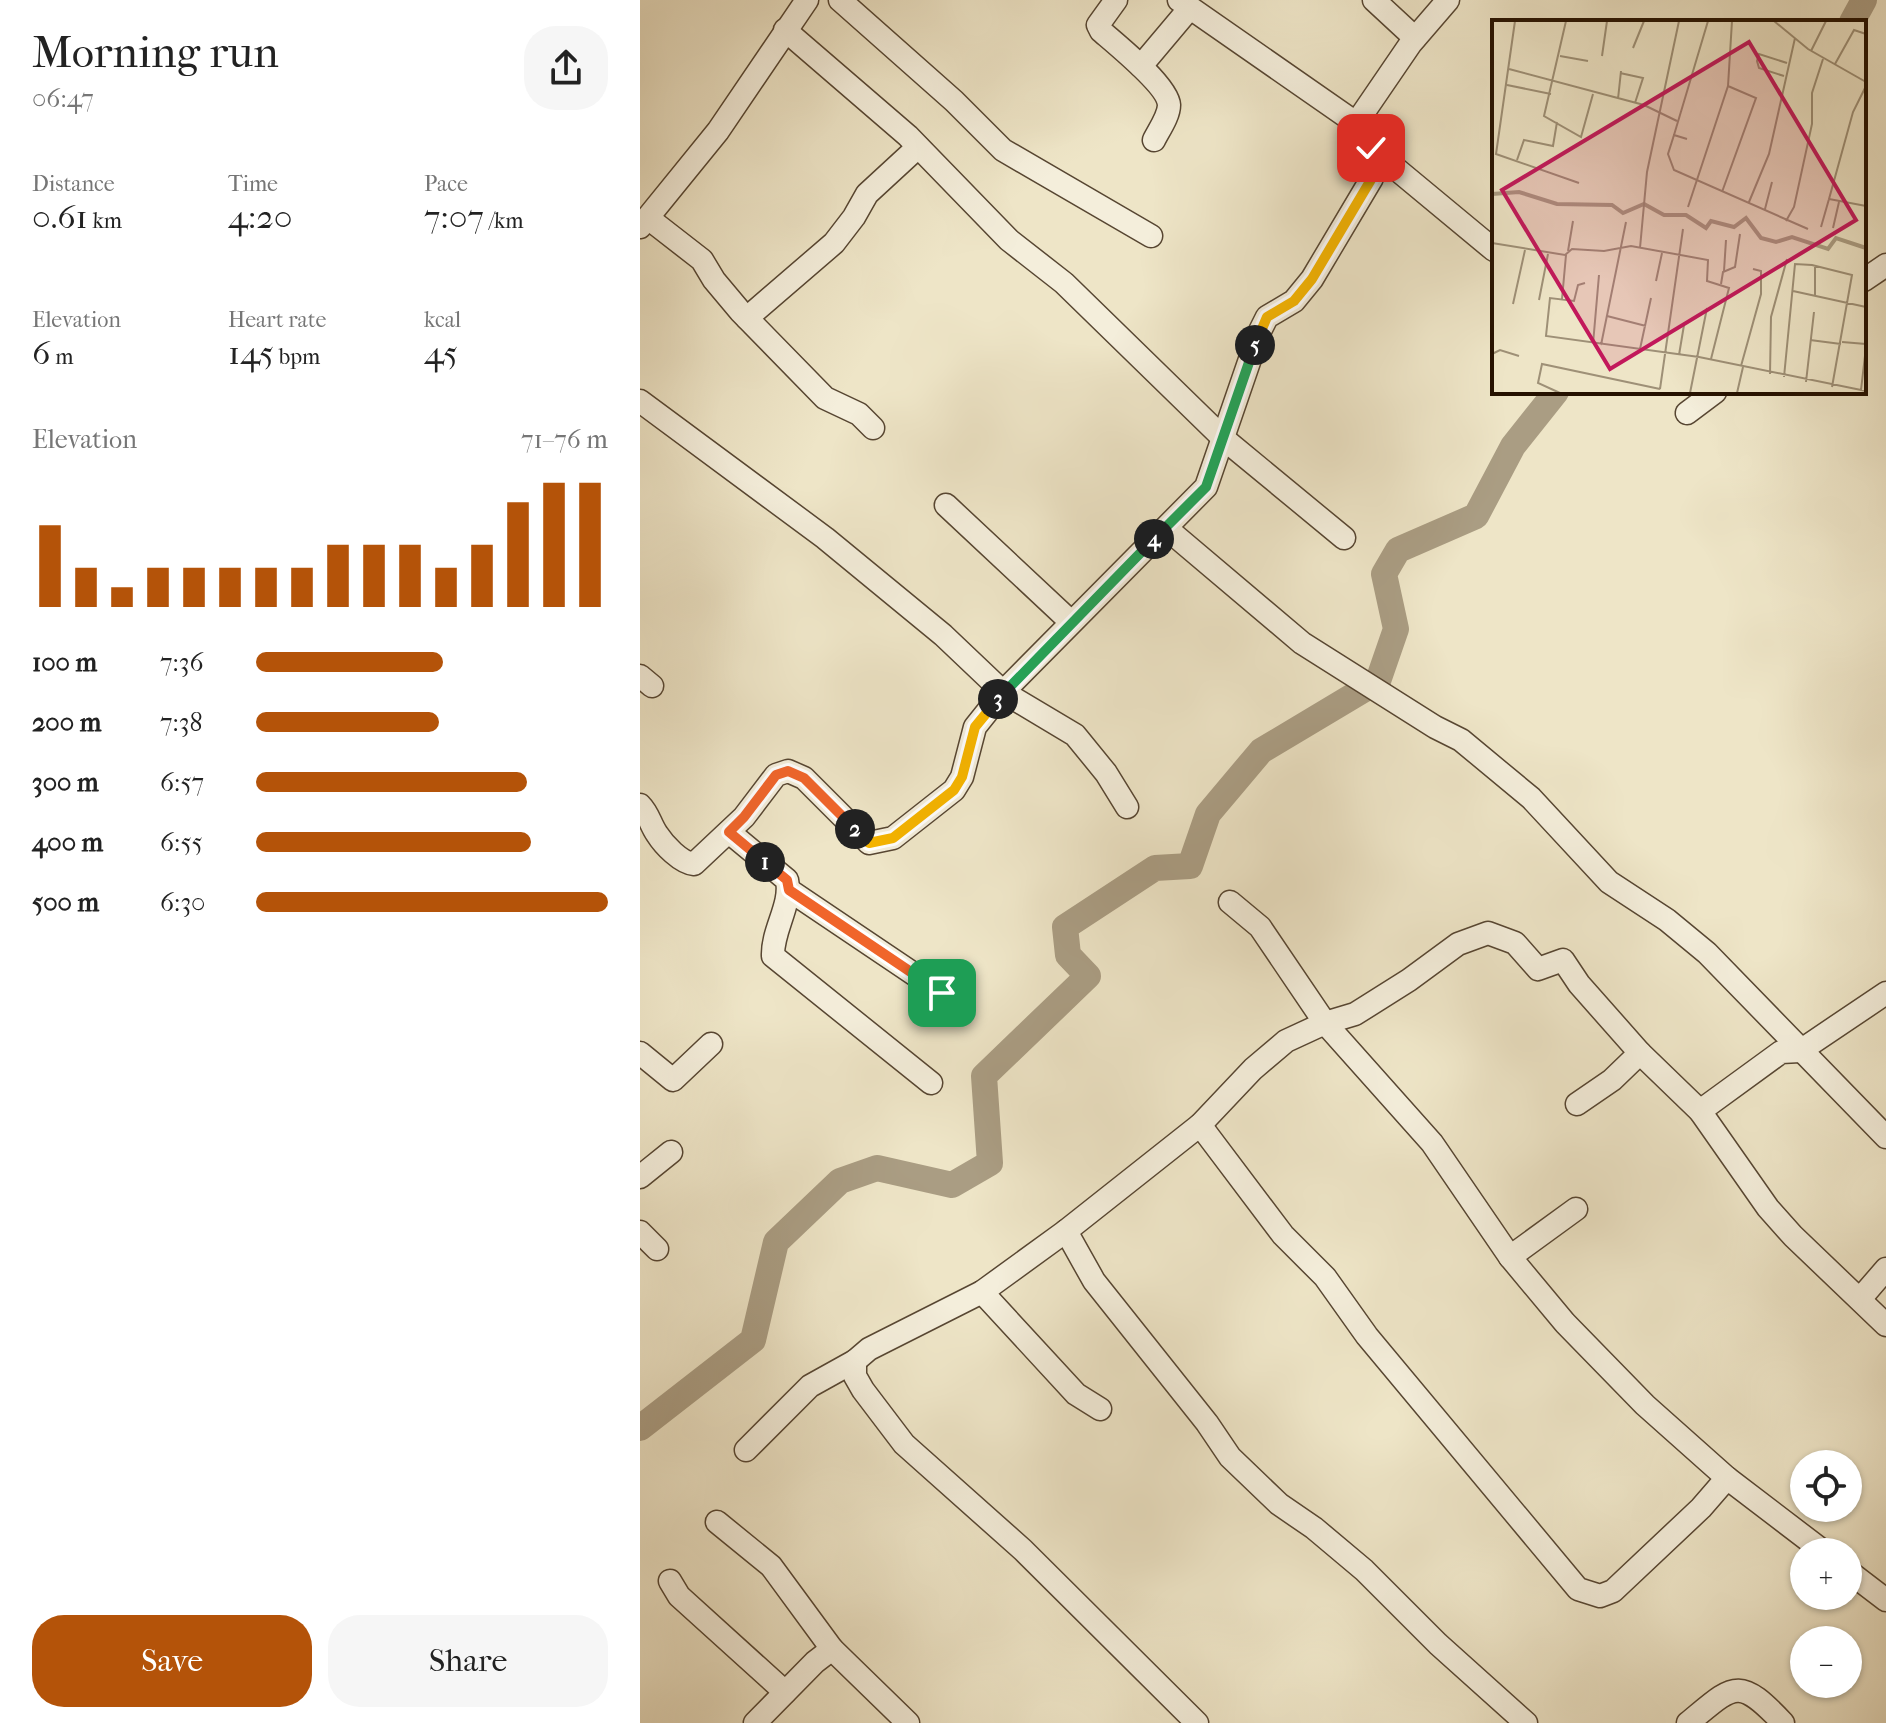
<!DOCTYPE html>
<meta charset="utf-8">
<style>
:root{--surface:#fff;--page:#f6f6f6;--text:#222;--muted:#767676;--accent:#b45309}
body{margin:0;font-family:"IM FELL French Canon",serif;background:var(--page);color:var(--text);height:100vh;display:flex;flex-direction:column;font-size:30px;white-space:nowrap}
*{box-sizing:border-box;margin:0}
p{font-size:26px;color:var(--muted)}
.icon{flex:none;width:44px;height:44px;fill:none;stroke:currentColor;stroke-width:2;stroke-linecap:round;stroke-linejoin:round}
.map{position:relative;flex:1;overflow:hidden}
.drawer{display:flex;flex-direction:column;background:var(--surface);width:640px}
.drawer>*{flex:none}
.tools{position:absolute;left:1150px;top:1450px;display:grid;gap:16px}
.tools a{display:grid;place-items:center;width:72px;height:72px;border-radius:50%;background:var(--surface);box-shadow:0 2px 6px #0004;font-size:40px}
.pin{position:absolute;display:grid;place-items:center;width:68px;height:68px;color:#fff;margin:-34px;border-radius:16px;box-shadow:0 4px 12px #0006}
.km{position:absolute;width:40px;height:40px;margin:-20px;border-radius:50%;background:#222;color:#fff;font-size:22px;line-height:40px;text-align:center}
.round{display:grid;place-items:center;flex:none;width:84px;height:84px;border-radius:32px;background:var(--page)}
.summary{display:flex;align-items:center;justify-content:space-between;height:136px;padding:0 32px}
h1{font-size:44px;font-weight:600;line-height:60px}
.stats{display:grid;grid-template-columns:repeat(3,1fr);gap:12px;height:136px;padding:8px 32px}
.stats div{display:grid;align-content:center}
.stats b{font-size:34px;font-weight:600}
.stats small{font-size:22px;font-weight:400}
.stats p{font-size:22px}
.chart{height:224px;padding:16px 32px}
.chart p{display:flex;justify-content:space-between}
.chart svg{width:100%;height:144px;margin-top:8px;stroke:var(--accent);stroke-width:6}
.cta{display:flex;gap:16px;margin-top:auto;padding:16px 32px}
.cta a{flex:1;height:92px;border-radius:32px;background:var(--accent);color:#fff;font-size:32px;font-weight:600;line-height:92px;text-align:center}
.cta a+a{background:var(--page);color:var(--text)}
ul{padding:0 32px;list-style:none;font-size:26px}
li{display:grid;grid-template-columns:128px 96px 1fr;align-items:center;height:60px}
li i{height:20px;border-radius:10px;background:var(--accent)}
main{display:flex;flex:1;min-height:0}
.map>svg:first-child{display:block}
.lines{fill:none;stroke-linecap:round;stroke-linejoin:round}
.river{stroke:#aa9d83;stroke-width:26}
.minor-casing{stroke:#574632;stroke-width:25}
.minor{stroke:#f4eedb;stroke-width:22}
.split-1-casing{stroke:#fff;stroke-width:16}
.split-2-casing{stroke:#fff;stroke-width:16}
.split-3-casing{stroke:#fff;stroke-width:16}
.split-4-casing{stroke:#fff;stroke-width:16}
.split-5-casing{stroke:#fff;stroke-width:16}
.split-6-casing{stroke:#fff;stroke-width:16}
.split-1{stroke:#f0652b;stroke-width:10}
.split-2{stroke:#f0652b;stroke-width:10}
.split-3{stroke:#f5b400;stroke-width:10}
.split-4{stroke:#22a559;stroke-width:10}
.split-5{stroke:#22a559;stroke-width:10}
.split-6{stroke:#f5b400;stroke-width:10}
.inset-river{fill:none;stroke:#aa9d83;stroke-width:4}
.inset-road{fill:none;stroke:#9e9077;stroke-width:2}
.view{fill:#c2185b;fill-opacity:0.15;stroke:#c2185b;stroke-width:4}
.inset-edge{fill:none;stroke:#251100;stroke-width:4}
</style>
<main>
<section class="drawer">
<div class="summary"><div><h1>Morning run</h1><p>06:47</p></div><a class="round"><svg class="icon" aria-label="share" viewBox="0 0 24 24"><path d="M12 15V3M7 8l5-5 5 5M5 13v7h14v-7"/></svg></a></div>
<div class="stats">
<div><p>Distance</p><b>0.61<small> km</small></b></div>
<div><p>Time</p><b>4:20</b></div>
<div><p>Pace</p><b>7:07<small> /km</small></b></div>
</div>
<div class="stats">
<div><p>Elevation</p><b>6<small> m</small></b></div>
<div><p>Heart rate</p><b>145<small> bpm</small></b></div>
<div><p>kcal</p><b>45</b></div>
</div>
<div class="chart"><p><span>Elevation</span>71–76 m</p>
<svg viewBox="0 0 160 44" preserveAspectRatio="none"><path d="M5 44V19M15 44V32M25 44V38M35 44V32M45 44V32M55 44V32M65 44V32M75 44V32M85 44V25M95 44V25M105 44V25M115 44V32M125 44V25M135 44V12M145 44V6M155 44V6"/></svg>
</div>
<ul>
<li><b>100 m</b>7:36<i style="width:53%"></i></li>
<li><b>200 m</b>7:38<i style="width:52%"></i></li>
<li><b>300 m</b>6:57<i style="width:77%"></i></li>
<li><b>400 m</b>6:55<i style="width:78%"></i></li>
<li><b>500 m</b>6:30<i style="width:100%"></i></li>
</ul>
<div class="cta"><a>Save</a><a>Share</a></div>
</section>
<div class="map">
<svg width="1246" height="1723" viewBox="0 0 1246 1723">
<rect width="100%" height="100%" fill="#eee5c7"/>
<filter id="stains"><feTurbulence type="fractalNoise" baseFrequency=".0025" numOctaves="4"/><feColorMatrix values="0 0 0 0 .2 0 0 0 0 .09 0 0 0 0 .02 0 0 0 .5 -.17"/></filter>
<radialGradient id="worn" r=".72"><stop offset=".6" stop-color="#630" stop-opacity="0"/><stop offset="1" stop-color="#630" stop-opacity=".3"/></radialGradient>
<g class="lines">
<g class="river">
<path d="M1212,22L1224,0"/>
<path d="M0,1428L113,1340L136,1242L200,1181L237,1168L312,1185L350,1163L344,1076L448,976L428,955L425,927L515,868L550,866L568,814L621,751L738,681L756,629L744,574L758,550L836,516L873,446L916,392"/>
</g>
<g class="minor-casing">
<g id="minor">
<path d="M200,0L314,101L363,150L511,236"/>
<path d="M476,0L458,25L461,31C476,44 528,86 529,105C529,116 519,130 514,140"/>
<path d="M539,0L723,128"/>
<path d="M734,0L775,38"/>
<path d="M145,30L268,136L369,240L424,283L584,439L704,538"/>
<path d="M501,66L549,9"/>
<path d="M731,148L854,250"/>
<path d="M8,218L62,260L74,280L100,311L185,398L219,414L233,428"/>
<path d="M0,227L78,131L167,0"/>
<path d="M1224,280L1246,265"/>
<path d="M107,318L194,243L214,217L227,194L278,147"/>
<path d="M0,401L185,538L303,635L363,692L435,735L466,773L487,807"/>
<path d="M1047,413L1075,392"/>
<path d="M306,505L431,622"/>
<path d="M526,528L662,643L795,727L821,740L891,798L969,882L1027,920L1067,953L1246,1137"/>
<path d="M0,676L12,686"/>
<path d="M0,805C9,814 10,824 17,834C24,845 41,863 54,864L104,817L136,775L148,771L164,778L229,843L253,838L314,790L322,777L335,727L363,692L566,487L619,333L627,317L654,301L672,279L732,178L731,148L723,128L717,122L771,43L808,0"/>
<path d="M89,832L147,880C152,905 132,930 133,956L291,1083"/>
<path d="M149,890L302,993"/>
<path d="M590,902L620,927L685,1023L792,1143L870,1257L925,1323L1005,1405L1087,1478"/>
<path d="M0,1053L33,1080L71,1044"/>
<path d="M937,1104L972,1080L1000,1053L1060,1111L1128,1208L1153,1236L1246,1325"/>
<path d="M1060,1111L1141,1052L1160,1051L1246,993"/>
<path d="M560,1125L643,1235L685,1277L727,1336L938,1589L960,1596L973,1591L1061,1508L1087,1478L1184,1552"/>
<path d="M0,1177L31,1152"/>
<path d="M426,1231L454,1281L567,1423L590,1457L639,1504L674,1528L724,1570L798,1644L886,1723"/>
<path d="M0,1232L17,1249"/>
<path d="M870,1257L936,1209"/>
<path d="M342,1292L436,1394L460,1409"/>
<path d="M1220,1299L1246,1269"/>
<path d="M215,1361V1376L223,1390L264,1444L383,1550L557,1723"/>
<path d="M106,1450L170,1386L215,1361L229,1349L342,1292L426,1231L560,1125L613,1069L646,1041L685,1023L715,1014L769,980L818,944L848,933L875,943L898,969L923,960L939,984L1000,1053"/>
<path d="M77,1522L131,1566L192,1649"/>
<path d="M1208,1571L1246,1600"/>
<path d="M30,1581L39,1596L145,1692"/>
<path d="M115,1723L175,1662L192,1649L268,1723"/>
<path d="M1048,1723C1094,1685 1098,1675 1143,1723"/>
</g>
</g>
<use href="#minor" class="minor"/>
</g>
<g class="lines">
<g class="split-1-casing">
<path id="split-1" d="M125,862L147,880L149,890L302,993"/>
</g>
<g class="split-2-casing">
<path id="split-2" d="M125,862L89,832L104,817L136,775L148,771L164,778L215,829"/>
</g>
<g class="split-3-casing">
<path id="split-3" d="M215,829L229,843L253,838L314,790L322,777L335,727L358,699"/>
</g>
<g class="split-4-casing">
<path id="split-4" d="M358,699L514,539"/>
</g>
<g class="split-5-casing">
<path id="split-5" d="M514,539L566,487L615,345"/>
</g>
<g class="split-6-casing">
<path id="split-6" d="M615,345L627,317L654,301L672,279L732,178L731,148"/>
</g>
<use href="#split-1" class="split-1"/>
<use href="#split-2" class="split-2"/>
<use href="#split-3" class="split-3"/>
<use href="#split-4" class="split-4"/>
<use href="#split-5" class="split-5"/>
<use href="#split-6" class="split-6"/>
</g>
<g transform="translate(852 20)">
<rect width="374" height="374" fill="#eee5c7"/>
<path class="inset-river" d="M0,174L27,172L65,184L120,185L131,193L152,184L172,195H194L214,208L219,201L242,207L254,198L269,218L284,222L300,217L336,229L344,218L374,228"/>
<path class="inset-road" d="M23,1L4,134L87,163M74,1L52,96L89,117L101,74M282,1L316,29L374,62M141,28L152,1M319,31L334,1M68,36L96,41M110,36L115,1M343,44L362,10L374,14M17,49L152,85L185,101M128,53L151,58L143,83M292,56L267,48L265,41L267,34L295,43M15,65L59,74M374,66L361,92L337,179L374,186M126,79L129,51M182,115L176,134L182,150L316,209M195,119L182,115L216,1M25,140L32,120L61,126L65,102M230,172L264,78L236,66L240,1M257,182L277,134L303,18M196,187L236,66M273,189L280,162M294,201L302,187L320,104V73L331,39M329,207L337,179M341,208L347,182M0,223L73,235L80,229L112,231L139,226L216,240L215,261L237,268L219,339M148,228L155,152L187,1M76,231L81,201M323,246V276M232,251L234,220M164,261L170,233M93,263L86,265L82,281L58,278L54,316L207,337L374,371M229,264L231,252L243,247L248,214M301,271L374,287M70,279L74,235M47,280L56,234M21,284L33,230M115,296L154,306M318,320L349,324M350,322L374,324M101,324L107,255M109,325L134,202M148,329L159,278M0,334L8,330L27,336M187,335L192,305M249,346L269,274V251L261,249M278,354L279,297L295,239M292,357L303,244L320,245L360,255L340,367M314,362L322,292M168,369L191,209M369,370L374,327M68,373L46,363L50,344L168,369M198,373L215,288M245,373L251,347"/>
<path class="view" d="M257,22L364,200L118,349L10,170Z"/>
<rect width="374" height="374" class="inset-edge"/>
</g>
<rect width="100%" height="100%" filter="url(#stains)"/>
<rect width="100%" height="100%" fill="url(#worn)"/>
</svg>
<div class="tools">
<a><svg class="icon" aria-label="locate" viewBox="0 0 24 24"><circle cx="12" cy="12" r="6"/><path d="M12 2v4M12 18v4M2 12h4M18 12h4"/></svg></a>
<a>+</a>
<a>−</a>
</div>
<div class="pin" style="left:302px;top:993px;background:#1e9e55"><svg class="icon" aria-label="arrive" viewBox="0 0 24 24"><path d="M6 21V4h12l-3 4 3 4H6"/></svg></div>
<div class="pin" style="left:731px;top:148px;background:#d93025"><svg class="icon" aria-label="check" viewBox="0 0 24 24"><path d="M5 12l5 5 9-10"/></svg></div>
<b class="km" style="left:125px;top:862px">1</b>
<b class="km" style="left:215px;top:829px">2</b>
<b class="km" style="left:358px;top:699px">3</b>
<b class="km" style="left:514px;top:539px">4</b>
<b class="km" style="left:615px;top:345px">5</b>
</div>
</main>
